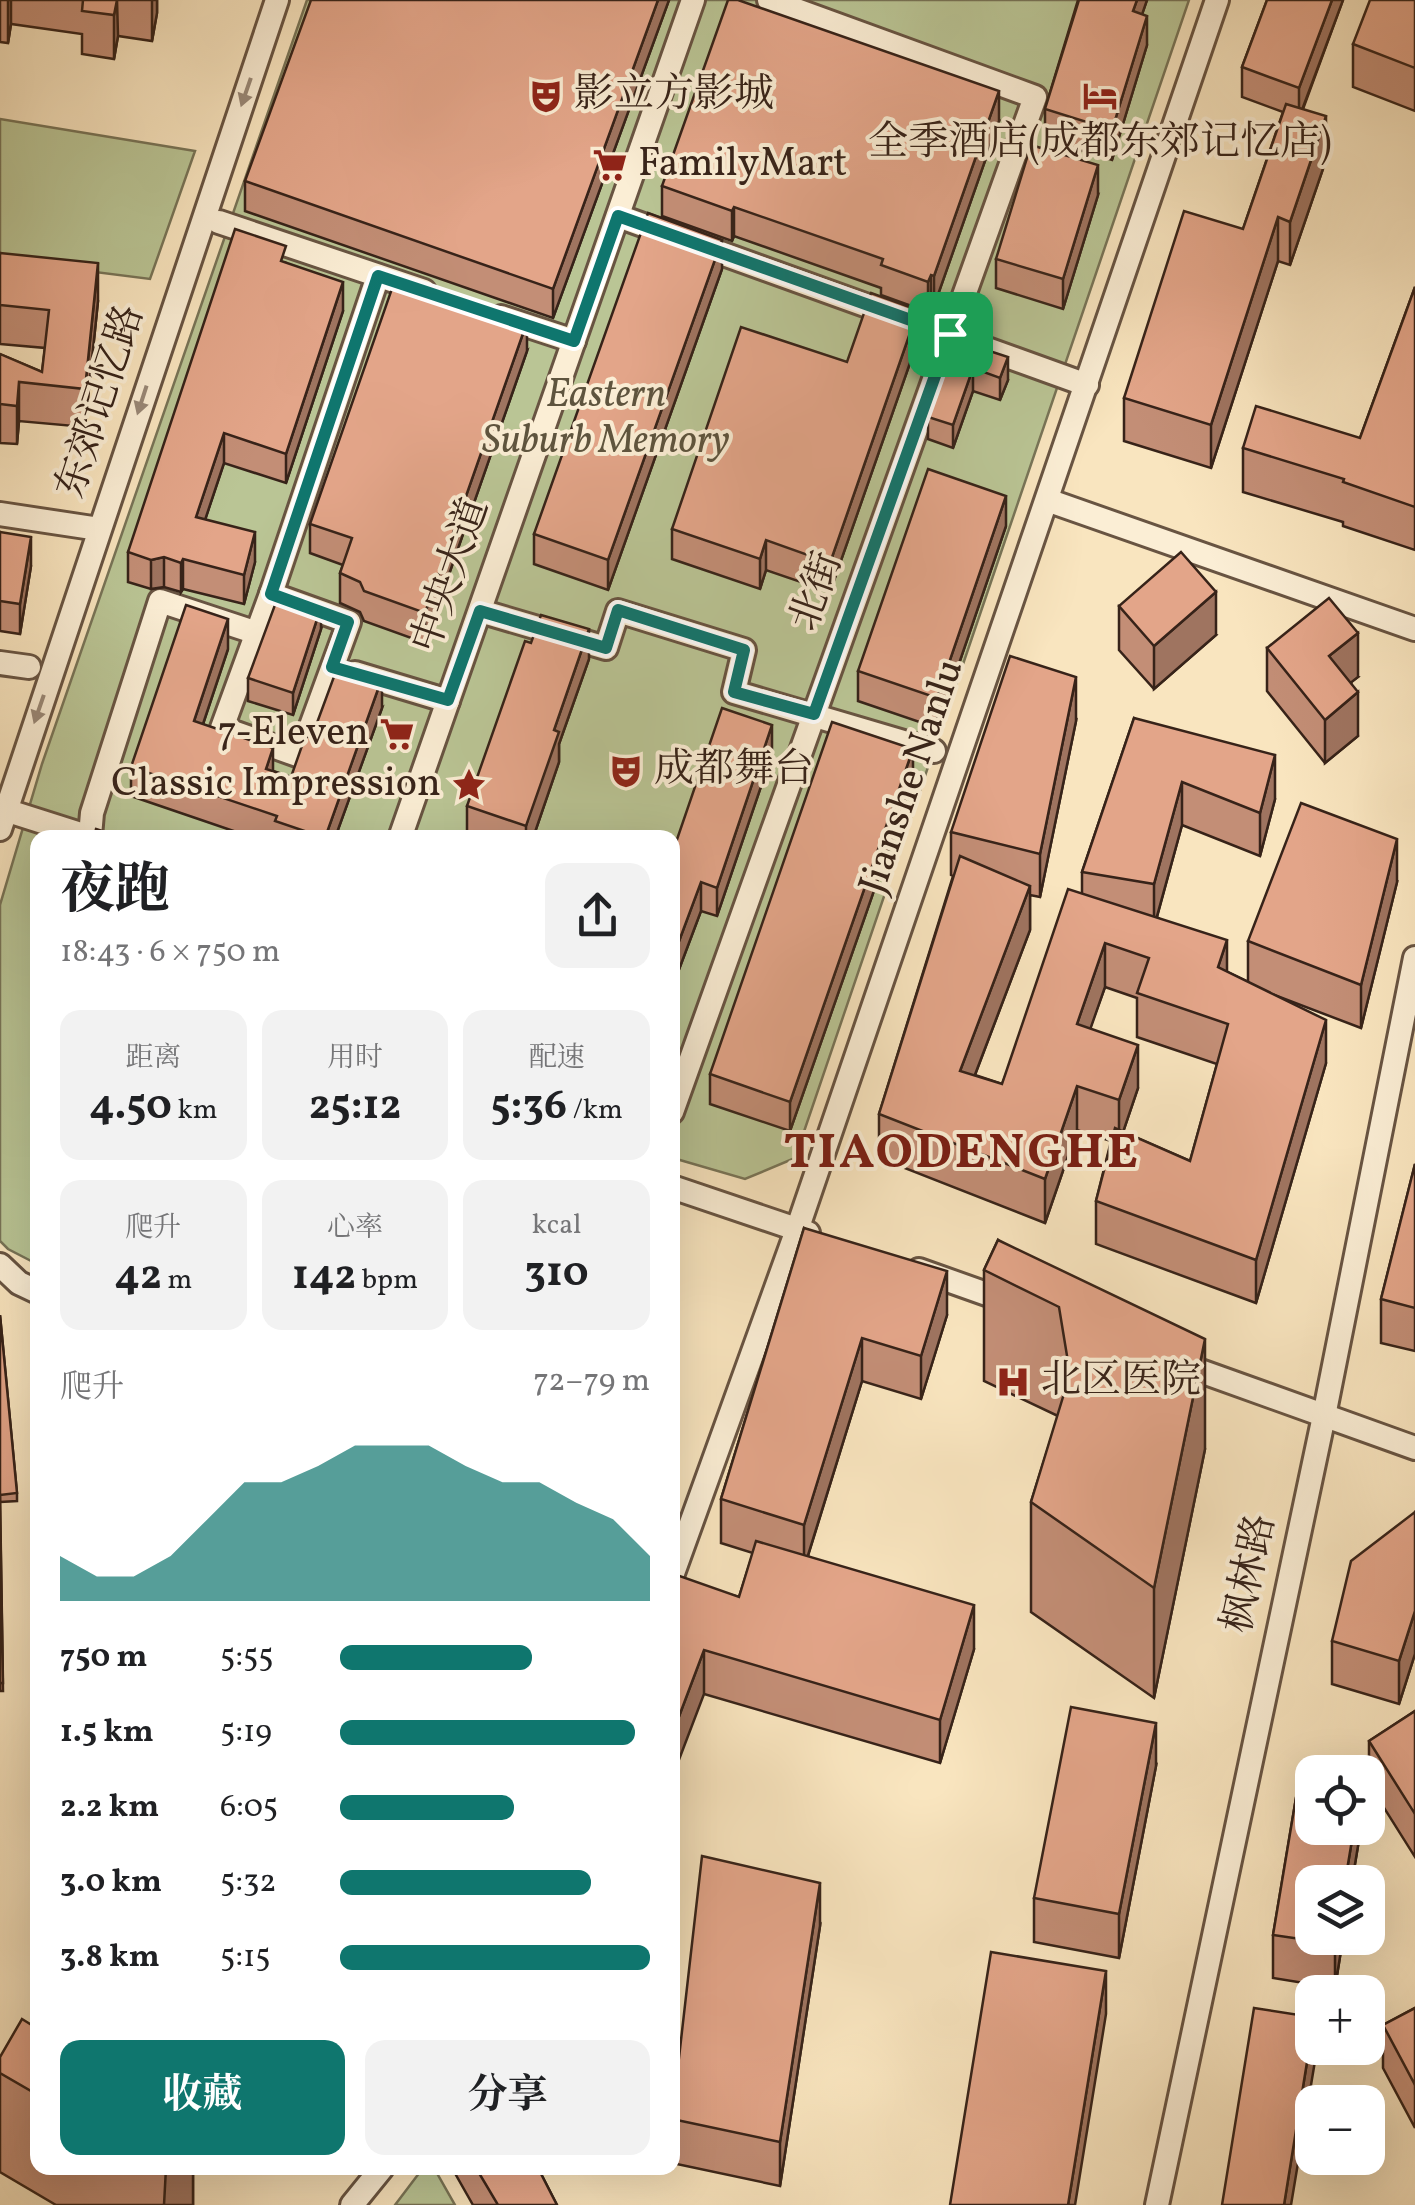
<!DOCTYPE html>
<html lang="zh">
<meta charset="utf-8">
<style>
:root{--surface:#fff;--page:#f2f2f2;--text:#202124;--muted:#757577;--accent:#0f766e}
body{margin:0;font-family:Vollkorn,"Noto Serif SC",serif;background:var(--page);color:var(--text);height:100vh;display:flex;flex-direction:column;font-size:38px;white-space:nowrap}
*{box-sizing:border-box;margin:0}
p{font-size:32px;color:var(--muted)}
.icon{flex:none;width:55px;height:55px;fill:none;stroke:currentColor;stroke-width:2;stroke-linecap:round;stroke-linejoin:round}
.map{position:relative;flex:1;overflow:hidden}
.panel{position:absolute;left:30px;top:830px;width:650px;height:1345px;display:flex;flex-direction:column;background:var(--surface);border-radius:20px;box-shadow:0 10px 40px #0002}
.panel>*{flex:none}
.buttons{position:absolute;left:1295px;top:1755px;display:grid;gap:20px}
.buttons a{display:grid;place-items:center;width:90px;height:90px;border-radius:20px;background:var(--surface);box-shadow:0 10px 40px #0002;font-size:50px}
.pin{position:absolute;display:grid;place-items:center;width:85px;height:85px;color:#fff;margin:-42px;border-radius:20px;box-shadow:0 5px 15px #0006}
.round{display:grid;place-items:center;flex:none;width:105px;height:105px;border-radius:20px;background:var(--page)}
.headline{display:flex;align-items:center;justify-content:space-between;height:170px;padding:0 30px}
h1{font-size:55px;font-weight:700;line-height:75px}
.stats{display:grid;grid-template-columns:repeat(3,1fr);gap:15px;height:170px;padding:10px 30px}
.stats div{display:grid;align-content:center;border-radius:20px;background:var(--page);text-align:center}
.stats b{font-size:42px;font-weight:700}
.stats small{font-size:28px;font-weight:400}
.stats p{font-size:28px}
.chart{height:280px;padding:20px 30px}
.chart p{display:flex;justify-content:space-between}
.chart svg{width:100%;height:180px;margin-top:10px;fill:var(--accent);opacity:.7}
.action{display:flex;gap:20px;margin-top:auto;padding:20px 30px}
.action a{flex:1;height:115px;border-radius:20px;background:var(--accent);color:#fff;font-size:40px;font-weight:700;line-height:115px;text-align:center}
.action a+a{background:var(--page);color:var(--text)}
ul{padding:0 30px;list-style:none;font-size:32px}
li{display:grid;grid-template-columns:160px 120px 1fr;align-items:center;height:75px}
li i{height:25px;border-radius:12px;background:var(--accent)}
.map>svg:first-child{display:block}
.green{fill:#bac595;stroke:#787457;stroke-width:2.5}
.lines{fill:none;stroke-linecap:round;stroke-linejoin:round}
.minor-casing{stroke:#685442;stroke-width:28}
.minor{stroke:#fbeed5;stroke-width:22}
.wall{fill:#c38e76;stroke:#372319;stroke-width:2.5;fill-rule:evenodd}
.shaded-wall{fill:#9f7460;stroke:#372319;stroke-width:2.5}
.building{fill:#e3a589;stroke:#372319;stroke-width:2.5}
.oneway{fill:#987}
.route-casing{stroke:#fff;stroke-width:20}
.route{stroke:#0f766e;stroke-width:12}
.labels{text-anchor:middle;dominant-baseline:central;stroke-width:8;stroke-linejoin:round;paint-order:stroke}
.poi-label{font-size:40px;fill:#372319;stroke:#fbeed5;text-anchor:start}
.park-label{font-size:40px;font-style:italic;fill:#5e543e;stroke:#fbeed5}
.street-label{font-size:40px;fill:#372319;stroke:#fbeed5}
.district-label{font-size:50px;font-weight:bold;letter-spacing:2.5px;fill:#7a1f14;stroke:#fbeed5}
</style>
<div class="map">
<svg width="1415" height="2205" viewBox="0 0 1415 2205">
<rect width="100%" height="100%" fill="#f9e5bf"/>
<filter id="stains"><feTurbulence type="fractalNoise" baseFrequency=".002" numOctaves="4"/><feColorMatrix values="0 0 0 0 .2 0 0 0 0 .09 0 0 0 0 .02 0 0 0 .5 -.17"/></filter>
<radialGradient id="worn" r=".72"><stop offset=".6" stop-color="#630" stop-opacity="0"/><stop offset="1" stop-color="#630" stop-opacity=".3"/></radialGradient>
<g class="green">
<path d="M307,0H1189L795,1158L745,1179L673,1158L672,838H38L37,1264L8,1249L0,1241V905L42,764Z"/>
<path d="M0,119L195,151L150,279L0,260Z"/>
<path d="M423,2168H434L455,2205H395Z"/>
</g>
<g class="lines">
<g class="minor-casing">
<g id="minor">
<path d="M618,216L1087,385"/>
<path d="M219,222L424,291"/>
<path d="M501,317L574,341"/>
<path d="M1047,500L1415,629"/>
<path d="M0,514L99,529"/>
<path d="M271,594L349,622L300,756L222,728Z"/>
<path d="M271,594L378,276"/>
<path d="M480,611L606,648L618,611L744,650L734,692L934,751"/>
<path d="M0,663L29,667"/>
<path d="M355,673L448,701"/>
<path d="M0,805L5,810L93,838"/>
<path d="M0,829L277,0"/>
<path d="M90,836L92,813L160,601L257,633"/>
<path d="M400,838L693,0"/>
<path d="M672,1112L1035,97L769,0"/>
<path d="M672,1187L808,1233"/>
<path d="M0,1265L19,1283L38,1292"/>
<path d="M919,1270L1012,1303"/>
<path d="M1178,1363L1415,1448"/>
<path d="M672,1576L797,1230L1217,0"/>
<path d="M352,2205L382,2168"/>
<path d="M1157,2205L1324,1416L1415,958"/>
</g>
</g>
<use href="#minor" class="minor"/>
</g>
<g class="wall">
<path d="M0,0H157V13L152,41L118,36L114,59L82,54V34L11,24L8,43L0,42Z"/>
<path d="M669,0L553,318L245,211V181Z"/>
<path d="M1077,0H1147L1142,14L1147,45L1112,160L1045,139V109L1078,0Z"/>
<path d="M1267,0H1343L1303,109L1326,160L1290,265L1278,261L1211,468L1124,441V398L1243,229L1283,112L1242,97V67Z"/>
<path d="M1415,0V111L1353,87V44Z"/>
<path d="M999,121L934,306L931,305L928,312L881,295V288L734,236L732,241L662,216V186Z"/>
<path d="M1098,195L1063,309L996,288V259Z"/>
<path d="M0,253L98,301L85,427L19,421L17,444L0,443V354L42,372L45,348L0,344Z"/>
<path d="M286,263L343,311L286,483L224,463L205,520L255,562L244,604L183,589L181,592L164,587L151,589L128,582V552Z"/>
<path d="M722,269L608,590L534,564V534Z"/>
<path d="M1415,287V550L1343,526V522L1243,492V448L1360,438Z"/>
<path d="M918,340L830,592L766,570L760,589L672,559V529L847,362Z"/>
<path d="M956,340L1008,380L1000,400L973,391L953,448L928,439V417Z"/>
<path d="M527,351L425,643L364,621L360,612L340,603V573L343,565L310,553V524Z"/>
<path d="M1006,526L937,728L858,701V671Z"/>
<path d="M0,532L31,566L20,634L0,631Z"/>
<path d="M1119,606L1216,635L1154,689L1119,650Z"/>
<path d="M321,629L293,715L248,701V678Z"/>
<path d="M1267,648L1358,677L1351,682L1358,736L1325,763L1267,691Z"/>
<path d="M228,649L203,724L273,771L291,777L382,708L335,838H254L131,796V767Z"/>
<path d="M589,659L559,744V762L533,838H473L467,836V806Z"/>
<path d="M1134,718L1275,799L1260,856L1182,825L1157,917L1227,972L1248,982V941L1397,882L1361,1028L1277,996L1326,1063L1256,1303L1096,1244V1201L1111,1141L1077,1130L1045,1223L879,1158V1114L953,876L951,875V832L1076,721L1040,897L1030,895V930L975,1075L1002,1084L1082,893V872ZM1105,987L1137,998V1037L1217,1064L1190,1161L1123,1132L1138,1088L1090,1028Z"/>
<path d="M772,754L717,916L701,911L672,988V854Z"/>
<path d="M913,779L790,1131L710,1104V1074Z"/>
<path d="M1415,1164V1351L1381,1343V1299Z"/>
<path d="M804,1228L947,1315L921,1399L862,1381L808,1556L974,1649L940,1763L704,1694L672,1578L739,1597L753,1553L721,1543V1499Z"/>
<path d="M998,1240L1205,1449L1154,1698L1031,1612V1502L1058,1416L984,1381V1270Z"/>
<path d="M0,1315L17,1493V1501L0,1502L3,1691H0Z"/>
<path d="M1415,1512V1654L1399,1704L1332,1684V1641Z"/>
<path d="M1415,1711V1857L1369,1784V1741Z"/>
<path d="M1156,1766L1119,1958L1034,1942V1898Z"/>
<path d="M1301,1768L1328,1772H1312V1828H1361L1352,1882H1312V1938H1343L1335,1988L1273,1978V1935Z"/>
<path d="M820,1926L780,2186L672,2163V2112Z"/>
<path d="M1415,2008V2128L1383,2068V2025Z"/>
<path d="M38,2029V2168H193V2205H56L0,2172V2057Z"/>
<path d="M452,2168H538L557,2205H473Z"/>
</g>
<g class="shaded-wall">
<path d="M8,0H11V24L8,43Z"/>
<path d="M117,0L118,36L114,59V15Z"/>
<path d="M152,0H157V13L152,41Z"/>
<path d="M658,0H669L553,318V289Z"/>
<path d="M1137,0H1147L1133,41V11Z"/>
<path d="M1332,0H1343L1299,118V88Z"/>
<path d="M1147,16V45L1112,160V130Z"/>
<path d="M999,91V121L934,306V276Z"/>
<path d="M1326,116V160L1290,265V222Z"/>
<path d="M1098,165V195L1063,309V279Z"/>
<path d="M734,207V236L732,241V211Z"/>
<path d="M1278,217V261L1211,468V425Z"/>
<path d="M722,240V269L608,590V560Z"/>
<path d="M98,263V301L85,427V389Z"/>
<path d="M931,275V305L928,312V282Z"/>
<path d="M343,282V311L286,483V454Z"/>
<path d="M918,310V340L830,592V563Z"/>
<path d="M527,322V351L425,643V613Z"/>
<path d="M1008,357V380L1000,400V378Z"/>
<path d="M973,368V391L953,448V425Z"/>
<path d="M19,382V421L17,444V406Z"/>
<path d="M224,433V463L196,547V517Z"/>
<path d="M1006,496V526L937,728V698Z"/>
<path d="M255,532V562L244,604V575Z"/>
<path d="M31,537V566L20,634V604Z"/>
<path d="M766,540V570L760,589V559Z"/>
<path d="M164,557V587L151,589V560Z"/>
<path d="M183,559V589L181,592V563Z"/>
<path d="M1216,592V635L1154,689V646Z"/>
<path d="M321,607V629L293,715V693Z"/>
<path d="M228,619V649L194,751V721Z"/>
<path d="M589,629V659L559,744V762L533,838H526V826L554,730Z"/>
<path d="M1358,633V677L1329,700V656Z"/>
<path d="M1076,677V721L1040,897V854Z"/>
<path d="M382,678V708L335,838H325Z"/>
<path d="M1358,692V736L1325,763V720Z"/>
<path d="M772,725V754L717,916V888Z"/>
<path d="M273,748V777L266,769Z"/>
<path d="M913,749V779L790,1131V1102Z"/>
<path d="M1275,755V799L1260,856V813Z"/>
<path d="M1182,782V825L1154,927V884Z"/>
<path d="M1397,839V882L1361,1028V985Z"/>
<path d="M701,882V911L672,988V960Z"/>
<path d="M1030,886V930L960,1114V1071Z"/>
<path d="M1227,940V984L1218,967Z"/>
<path d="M1105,943V987L1077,1067V1024Z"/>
<path d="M1326,1020V1063L1256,1303V1260Z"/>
<path d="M1138,1045V1088L1119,1144V1100Z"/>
<path d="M1077,1086V1130L1045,1223V1179Z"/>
<path d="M947,1271V1315L921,1399V1356Z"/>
<path d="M862,1338V1381L804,1568V1525Z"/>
<path d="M1205,1339V1449L1154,1698V1588Z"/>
<path d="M974,1605V1649L940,1763V1720Z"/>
<path d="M1415,1611V1654L1399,1704V1661Z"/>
<path d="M704,1650V1694L672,1778V1735Z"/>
<path d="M1156,1723V1766L1119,1958V1914Z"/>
<path d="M1354,1828H1361L1352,1882H1345Z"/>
<path d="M820,1883V1926L780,2186V2142Z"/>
<path d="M1336,1938H1343L1335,1988V1944Z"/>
<path d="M1106,1971V2014L1075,2205H1068Z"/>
<path d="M1312,2031L1315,2061L1291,2205H1284Z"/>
<path d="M166,2168H193V2205H164Z"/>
</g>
<g class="building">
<path d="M83,0H117L114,15L82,11Z"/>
<path d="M311,0H658L553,289L245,181Z"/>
<path d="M728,0H738L999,91L934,276L931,275L928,282L881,265L883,259L734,207L732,211L662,186Z"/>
<path d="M1079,0H1137L1133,11L1147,16L1112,130L1045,109Z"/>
<path d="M1267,0H1332L1299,88L1242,67Z"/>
<path d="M1370,0H1415V68L1353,44Z"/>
<path d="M1286,104L1326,116L1290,222L1278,217L1211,425L1124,398L1184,211L1243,229Z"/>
<path d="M1031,145L1098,165L1063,279L996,259Z"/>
<path d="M648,213L722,240L608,560L534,534Z"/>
<path d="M235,229L286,246L281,261L343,282L286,454L224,433L196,517L255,532L244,575L183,559L181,563L164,557L151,560L128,552Z"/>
<path d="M0,253L98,263L85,389L19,382L17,406L0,404V354L42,372L49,310L0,305Z"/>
<path d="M396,277L527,322L425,613L364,591L360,582L340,573L352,538L310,524Z"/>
<path d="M1415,287V507L1343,482L1344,479L1243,448L1256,406L1360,438Z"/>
<path d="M871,293L918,310L830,563L766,540L760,559L672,529L741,327L847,362Z"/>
<path d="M956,340L1008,357L1000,378L973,368L953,425L928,417Z"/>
<path d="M928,469L1006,496L937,698L858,671Z"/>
<path d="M0,532L31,537L20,604L0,601Z"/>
<path d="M1181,552L1216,592L1154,646L1119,606Z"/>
<path d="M279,594L321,607L293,693L248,678Z"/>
<path d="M1329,598L1358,633L1329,656L1358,692L1325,720L1267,648Z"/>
<path d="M186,605L228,619L194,721L273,748L266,769L291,777L304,740L314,731L339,663L382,678L325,838L275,821L277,816L131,767Z"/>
<path d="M541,615L589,629L554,730L559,732L526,826L467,806L525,641L531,643Z"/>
<path d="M1010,656L1076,677L1040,854L951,832Z"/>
<path d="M722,708L772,725L717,888L701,882L672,960V854Z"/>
<path d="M1134,718L1275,755L1260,813L1182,782L1154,884L1082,872Z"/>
<path d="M832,722L913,749L790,1102L710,1074Z"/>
<path d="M1301,803L1397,839L1361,985L1248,941Z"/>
<path d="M96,829L123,838H94Z"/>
<path d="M443,833L455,838H441Z"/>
<path d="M960,856L1030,886L960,1071L1002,1084L1068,889L1227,940L1218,967L1326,1020L1256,1260L1096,1201L1115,1128L1190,1161L1228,1024L1137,993L1149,958L1105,943L1077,1024L1138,1045L1119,1100L1077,1086L1045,1179L879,1114Z"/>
<path d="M1415,1164V1308L1381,1299Z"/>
<path d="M804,1228L947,1271L921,1356L862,1338L804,1525L721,1499Z"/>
<path d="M998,1240L1205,1339L1154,1588L1031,1502L1070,1374L1059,1307L984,1270Z"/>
<path d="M0,1315L17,1493L0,1495L3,1683H0Z"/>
<path d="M1415,1512V1611L1399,1661L1332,1641L1351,1561Z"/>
<path d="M756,1541L974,1605L940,1720L704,1650L672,1735V1578L674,1574L739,1597Z"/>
<path d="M1071,1707L1156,1723L1119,1914L1034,1898Z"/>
<path d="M1415,1711V1814L1369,1741Z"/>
<path d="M1301,1768L1328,1772H1312V1828H1354L1345,1882H1312V1938H1336L1335,1944L1273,1935Z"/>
<path d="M702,1856L820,1883L780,2142L672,2119Z"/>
<path d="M991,1952L1106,1971L1068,2205H950Z"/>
<path d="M1254,2008L1312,2017V2031L1284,2205H1222Z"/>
<path d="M1415,2008V2085L1383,2025Z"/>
<path d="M22,2019L38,2029V2095L0,2073V2057Z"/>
<path d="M476,2168H538L557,2205H498Z"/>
</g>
<defs><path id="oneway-solid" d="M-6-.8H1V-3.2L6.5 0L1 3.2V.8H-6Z" transform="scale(2.5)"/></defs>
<g class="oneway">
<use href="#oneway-solid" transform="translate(246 92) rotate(109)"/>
<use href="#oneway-solid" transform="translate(142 400) rotate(108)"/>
<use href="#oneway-solid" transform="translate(39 709) rotate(109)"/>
</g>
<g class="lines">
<g class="route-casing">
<path id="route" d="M618,216L950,334L814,714L734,692L744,650L618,610L606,648L480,611L448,700L332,667L348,622L271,594L378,276L574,341Z"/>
</g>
<use href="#route" class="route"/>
</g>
<defs>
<g id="theatre-bare" transform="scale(2.7)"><path d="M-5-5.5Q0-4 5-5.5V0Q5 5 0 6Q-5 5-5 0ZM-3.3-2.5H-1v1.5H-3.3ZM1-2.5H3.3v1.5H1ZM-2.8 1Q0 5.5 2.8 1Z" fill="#8f2418" stroke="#fbeed5" stroke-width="2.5" paint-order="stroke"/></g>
<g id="hotel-bare" transform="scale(2.7)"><path d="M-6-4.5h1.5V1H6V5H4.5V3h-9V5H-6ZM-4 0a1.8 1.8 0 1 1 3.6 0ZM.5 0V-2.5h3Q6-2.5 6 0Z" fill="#8f2418" stroke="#fbeed5" stroke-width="2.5" paint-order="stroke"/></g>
<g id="supermarket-bare" transform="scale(2.7)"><path d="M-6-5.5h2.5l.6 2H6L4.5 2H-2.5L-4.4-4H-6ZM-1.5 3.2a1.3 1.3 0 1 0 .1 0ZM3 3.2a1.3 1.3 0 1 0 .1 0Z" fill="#8f2418" stroke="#fbeed5" stroke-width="2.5" paint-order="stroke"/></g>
<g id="sight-bare" transform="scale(2.7)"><path d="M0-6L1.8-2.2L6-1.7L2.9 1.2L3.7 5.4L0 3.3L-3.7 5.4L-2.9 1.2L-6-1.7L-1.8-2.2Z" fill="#8f2418" stroke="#fbeed5" stroke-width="2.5" paint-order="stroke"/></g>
<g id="hospital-bare" transform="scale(2.7)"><path d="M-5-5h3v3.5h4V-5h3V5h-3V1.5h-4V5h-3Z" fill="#8f2418" stroke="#fbeed5" stroke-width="2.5" paint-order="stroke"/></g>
</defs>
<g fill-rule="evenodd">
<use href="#theatre-bare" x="546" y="96"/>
<use href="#hotel-bare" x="1100" y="96"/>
<use href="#supermarket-bare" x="610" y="165"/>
<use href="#supermarket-bare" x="397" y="734"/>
<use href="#theatre-bare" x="626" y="771"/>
<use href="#sight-bare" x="469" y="785"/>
<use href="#hospital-bare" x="1013" y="1382"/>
</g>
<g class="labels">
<g class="poi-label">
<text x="574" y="96">影立方影城</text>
<text x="1100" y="144" text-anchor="middle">全季酒店(成都东郊记忆店)</text>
<text x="638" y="165">FamilyMart</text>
<text x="369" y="734" text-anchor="end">7-Eleven</text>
<text x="654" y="771">成都舞台</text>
<text x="441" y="785" text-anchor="end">Classic Impression</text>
<text x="1041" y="1382">北区医院</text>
</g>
<g class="park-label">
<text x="606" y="396">Eastern<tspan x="606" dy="46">Suburb Memory</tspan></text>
</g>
<g class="street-label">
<text transform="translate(102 402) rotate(-72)">东郊记忆路</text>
<text transform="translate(452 576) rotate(-71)">中央大道</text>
<text transform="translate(818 592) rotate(-70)">北街</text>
<text transform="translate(913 777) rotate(-71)">Jianshe Nanlu</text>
<text transform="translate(1251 1574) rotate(-78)">枫林路</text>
</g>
<g class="district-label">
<text x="962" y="1154">TIAODENGHE</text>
</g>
</g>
<rect width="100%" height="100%" filter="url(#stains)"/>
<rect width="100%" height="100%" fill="url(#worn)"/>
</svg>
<div class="buttons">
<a><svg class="icon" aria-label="locate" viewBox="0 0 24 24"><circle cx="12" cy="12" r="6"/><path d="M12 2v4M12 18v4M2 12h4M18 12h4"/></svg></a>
<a><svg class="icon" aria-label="layers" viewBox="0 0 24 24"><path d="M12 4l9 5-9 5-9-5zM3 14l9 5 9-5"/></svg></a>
<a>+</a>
<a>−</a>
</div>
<div class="pin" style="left:950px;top:334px;background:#1e9e55"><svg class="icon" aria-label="arrive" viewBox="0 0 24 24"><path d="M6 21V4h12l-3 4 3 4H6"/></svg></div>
<section class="panel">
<div class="headline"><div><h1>夜跑</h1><p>18:43 · 6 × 750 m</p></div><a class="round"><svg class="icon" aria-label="share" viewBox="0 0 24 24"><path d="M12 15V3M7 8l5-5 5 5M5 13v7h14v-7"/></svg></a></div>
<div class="stats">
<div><p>距离</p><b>4.50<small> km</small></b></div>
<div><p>用时</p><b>25:12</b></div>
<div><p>配速</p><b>5:36<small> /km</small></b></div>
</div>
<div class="stats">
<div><p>爬升</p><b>42<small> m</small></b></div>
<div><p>心率</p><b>142<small> bpm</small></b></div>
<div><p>kcal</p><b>310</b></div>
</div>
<div class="chart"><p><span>爬升</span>72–79 m</p>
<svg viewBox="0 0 160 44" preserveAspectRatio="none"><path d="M0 44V33L10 38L20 38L30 33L40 24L50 15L60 15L70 11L80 6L90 6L100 6L110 11L120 15L130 15L140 20L150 24L160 33V44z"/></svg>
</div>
<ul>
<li><b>750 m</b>5:55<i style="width:62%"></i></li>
<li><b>1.5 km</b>5:19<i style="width:95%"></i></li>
<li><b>2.2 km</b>6:05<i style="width:56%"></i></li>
<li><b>3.0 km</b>5:32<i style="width:81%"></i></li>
<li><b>3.8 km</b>5:15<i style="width:100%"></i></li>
</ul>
<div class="action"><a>收藏</a><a>分享</a></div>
</section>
</div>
